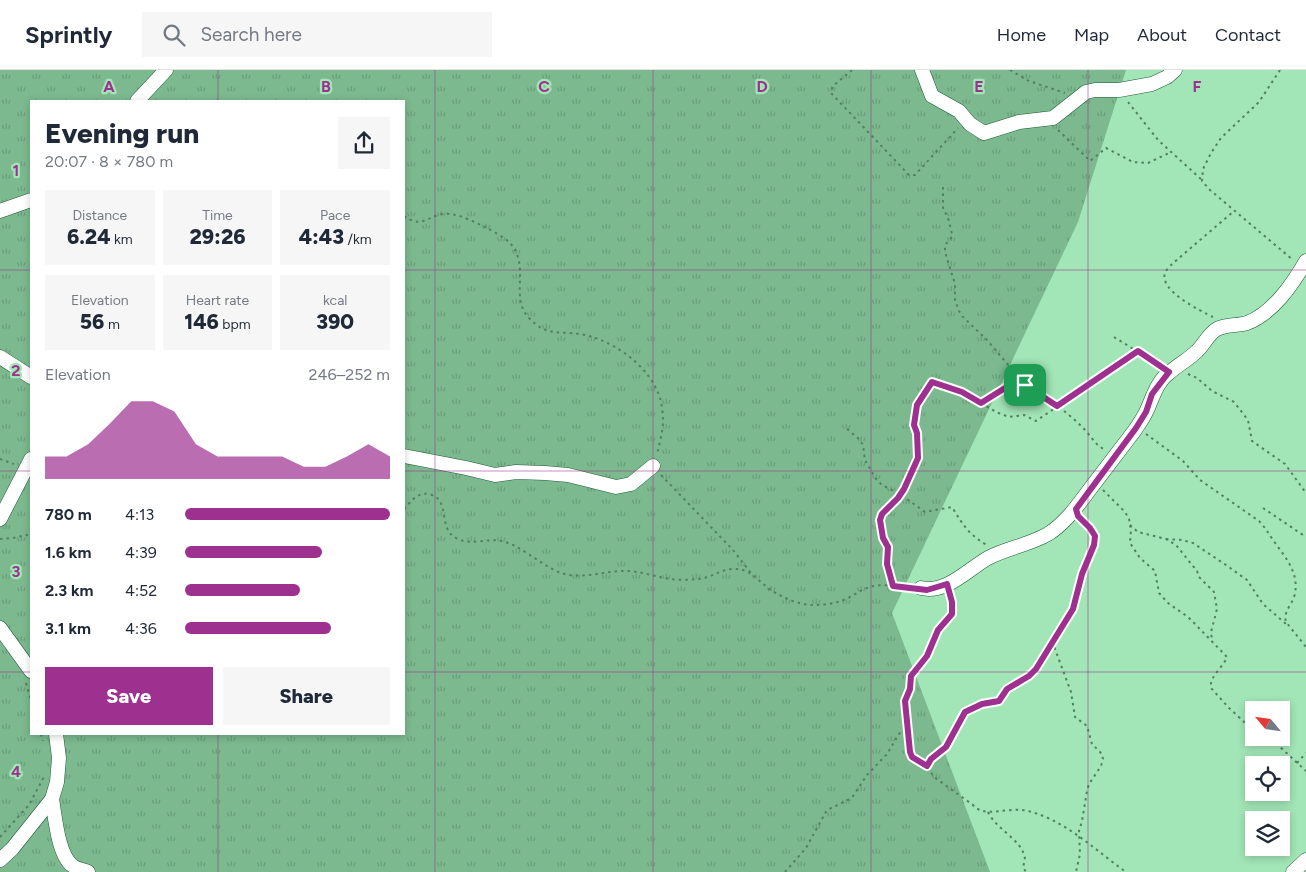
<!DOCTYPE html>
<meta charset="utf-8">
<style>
:root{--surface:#fff;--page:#f6f6f7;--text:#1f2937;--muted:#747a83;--line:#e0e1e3;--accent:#9e308f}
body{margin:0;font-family:Figtree,sans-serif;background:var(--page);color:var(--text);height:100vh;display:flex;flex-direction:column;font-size:19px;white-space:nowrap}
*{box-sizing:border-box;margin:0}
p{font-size:16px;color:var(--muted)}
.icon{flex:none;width:28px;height:28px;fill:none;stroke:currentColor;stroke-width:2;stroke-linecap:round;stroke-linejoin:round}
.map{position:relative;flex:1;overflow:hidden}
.sheet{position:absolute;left:30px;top:30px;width:375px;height:635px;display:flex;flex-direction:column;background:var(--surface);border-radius:0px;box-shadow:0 2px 8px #0003}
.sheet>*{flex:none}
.needle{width:32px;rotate:299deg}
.fabs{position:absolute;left:1245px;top:631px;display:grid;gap:10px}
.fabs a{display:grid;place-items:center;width:45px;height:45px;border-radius:0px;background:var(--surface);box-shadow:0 2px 8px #0003;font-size:25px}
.pin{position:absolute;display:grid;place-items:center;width:42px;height:42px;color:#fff;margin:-21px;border-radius:10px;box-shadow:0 2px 8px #0006}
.round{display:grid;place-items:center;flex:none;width:52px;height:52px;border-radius:0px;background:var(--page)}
.overview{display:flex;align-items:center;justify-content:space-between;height:85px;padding:0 15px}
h1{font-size:28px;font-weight:800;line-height:38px}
.figures{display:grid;grid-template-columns:repeat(3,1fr);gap:8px;height:85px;padding:5px 15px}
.figures div{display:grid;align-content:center;border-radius:0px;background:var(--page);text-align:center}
.figures b{font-size:21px;font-weight:800}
.figures small{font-size:14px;font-weight:400}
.figures p{font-size:14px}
.chart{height:140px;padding:10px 15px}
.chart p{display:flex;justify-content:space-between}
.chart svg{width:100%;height:90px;margin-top:5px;fill:var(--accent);opacity:.7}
.cta{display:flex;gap:10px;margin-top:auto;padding:10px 15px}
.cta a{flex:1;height:58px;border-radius:0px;background:var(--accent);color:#fff;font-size:20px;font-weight:800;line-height:58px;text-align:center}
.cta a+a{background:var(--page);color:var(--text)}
ul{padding:0 15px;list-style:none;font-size:16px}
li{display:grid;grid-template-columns:80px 60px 1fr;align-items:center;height:38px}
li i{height:12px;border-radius:6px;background:var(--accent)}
header{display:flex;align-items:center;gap:30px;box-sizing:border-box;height:70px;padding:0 25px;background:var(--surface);border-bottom:1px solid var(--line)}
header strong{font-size:24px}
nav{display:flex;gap:28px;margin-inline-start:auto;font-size:18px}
.search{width:350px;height:45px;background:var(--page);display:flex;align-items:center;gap:12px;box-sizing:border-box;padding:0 18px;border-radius:0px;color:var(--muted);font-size:19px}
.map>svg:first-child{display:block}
.grass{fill:url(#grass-tufts);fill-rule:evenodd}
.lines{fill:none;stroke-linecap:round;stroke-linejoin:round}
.minor-casing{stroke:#195e36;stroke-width:15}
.path{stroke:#528061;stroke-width:2;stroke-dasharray:2.5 4;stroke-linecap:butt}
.minor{stroke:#fff;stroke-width:14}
.route-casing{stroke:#fff;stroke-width:10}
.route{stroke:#9e308f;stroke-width:6}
.grid{fill:none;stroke:#9e308f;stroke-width:1;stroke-opacity:0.55}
.grid-label{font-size:16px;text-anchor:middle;font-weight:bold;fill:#9e308f;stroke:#a2e5b6;stroke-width:4.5;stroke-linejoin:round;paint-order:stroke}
</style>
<header>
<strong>Sprintly</strong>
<div class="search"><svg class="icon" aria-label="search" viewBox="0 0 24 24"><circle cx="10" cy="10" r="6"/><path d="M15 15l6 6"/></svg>Search here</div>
<nav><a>Home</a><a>Map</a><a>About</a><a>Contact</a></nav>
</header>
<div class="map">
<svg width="1306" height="802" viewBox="0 0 1306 802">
<defs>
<pattern id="grass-tufts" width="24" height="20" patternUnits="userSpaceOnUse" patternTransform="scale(1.25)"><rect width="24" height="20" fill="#7cb98f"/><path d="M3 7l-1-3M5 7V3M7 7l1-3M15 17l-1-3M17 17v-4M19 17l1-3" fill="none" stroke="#6a9e7a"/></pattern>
</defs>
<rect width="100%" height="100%" fill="#a2e5b6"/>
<path class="grass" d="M0,0H1126L1078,152L892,543L990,802H0ZM31,31H404V664H31Z"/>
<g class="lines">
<g class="minor-casing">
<g id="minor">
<path d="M922,0L932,26L959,41L970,54L984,63L1019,52L1053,48L1086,22L1095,20H1119L1152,14L1167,7L1175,0"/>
<path d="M137,31L166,0"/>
<path d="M0,141L31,130"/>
<path d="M0,287L31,307"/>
<path d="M404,386L466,398L495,405L516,402L545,403L568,405L616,417L631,414L653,396"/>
<path d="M0,449L31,389"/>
<path d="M921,518C946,524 967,500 988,488C1007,478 1029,475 1048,464C1064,454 1076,438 1087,423C1103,402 1119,381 1135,360C1139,354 1144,347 1147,340C1153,327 1157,311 1170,302C1179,294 1188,290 1197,281C1204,275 1208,264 1217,259C1227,254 1237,256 1247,253C1273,243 1292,215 1306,191"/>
<path d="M0,558L31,601"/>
<path d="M52,729C55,746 58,786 73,796C77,799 83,800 88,802"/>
<path d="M0,790L12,779L52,729L57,712L59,688L56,664"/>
<path d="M1293,802L1306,790"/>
</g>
</g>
<g class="path">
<path d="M852,0L833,16L831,23L909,105H915L958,58"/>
<path d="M1010,0L1029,11L1065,23"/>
<path d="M1280,0L1259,32L1221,68L1211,83L1203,99L1202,111L1210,120L1293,190"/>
<path d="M1128,32L1158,70L1202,110"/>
<path d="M1058,60L1090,91L1106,78L1133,92L1148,93L1171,82"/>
<path d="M943,117V138L948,148L952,164V167L945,175V182L955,214V230L959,241L963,247L987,270L1025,315"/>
<path d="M404,146C425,161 430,141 450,144C461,145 474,152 485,157C493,161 504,167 510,173C531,196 509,227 529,248C547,268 563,260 585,265C616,272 650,297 660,328C662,335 663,344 663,351C663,362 659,374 657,385"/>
<path d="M1213,247C1201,241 1159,221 1165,203C1166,200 1170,196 1172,194L1234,141"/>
<path d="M1114,267L1159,295"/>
<path d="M1188,304L1197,308L1212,321L1234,332L1248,350L1252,371L1285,394L1306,423"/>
<path d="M981,333L996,342L1009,347L1024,345L1036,351L1138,282"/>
<path d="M847,359L859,369L863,375L865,390L876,409L882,415L900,424L925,442L952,437C963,455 969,465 987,475"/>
<path d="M1146,364L1183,391L1200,410L1259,451C1265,457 1268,463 1273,470C1285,487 1301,504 1294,527C1291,536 1283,542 1286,552L1306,577"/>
<path d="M0,389L14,394"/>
<path d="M661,405L733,480L751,503"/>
<path d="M1103,420L1125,442L1129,449L1131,460L1130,473L1140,488L1155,501L1159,523L1168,533L1188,547L1196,555L1227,587C1223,598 1209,606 1211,618L1229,638L1254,661"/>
<path d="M1263,438L1306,467"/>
<path d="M404,439C411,431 419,420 432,425C450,431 438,459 456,468C470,476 486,468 501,471C519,474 542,496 561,503C583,510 606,500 629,501C643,502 656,507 670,509C678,510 688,510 696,509C711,509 721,498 736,499C749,499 758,510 768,518C781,527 798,535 814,535C826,535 839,533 850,527C856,524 861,520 867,518C879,513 895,516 908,517"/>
<path d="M1130,455L1138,462L1166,469L1176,475L1197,501L1199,507L1214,522L1217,539L1211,562L1212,570"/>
<path d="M0,469L13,468L31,464"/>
<path d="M1166,469L1182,470L1193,473L1226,495L1247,510L1263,534L1286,554"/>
<path d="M893,515L887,494V477L883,468L880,450L882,443L898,428L904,419L918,388L917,363L914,355L916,344L917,335L931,313C950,314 964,326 981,333L1005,318L1025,315C1047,327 1069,343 1086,361C1093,369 1096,376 1106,380"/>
<path d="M951,526L952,544L938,560L927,586L911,606L910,619L905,631L907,662L911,686L927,696L934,707L973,735C985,749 1008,736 1028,741C1065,750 1095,780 1126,802"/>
<path d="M1054,571L1055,579L1071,622L1075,647L1087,656L1092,674L1102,684L1103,689L1101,696L1089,714L1087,721L1082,751L1079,761L1080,784L1076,802"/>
<path d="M26,613L31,630"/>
<path d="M41,664L43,671"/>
<path d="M1264,668L1279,676L1306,701"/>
<path d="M1297,693L1306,683"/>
<path d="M927,696L931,689L946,677L965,642L982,634L999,631L1007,619L1029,606L1036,599L1073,539L1082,503L1092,484L1094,475L1095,466L1090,458L1081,450"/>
<path d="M988,742C996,759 1020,769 1024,785C1026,789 1024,793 1023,797L1026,802"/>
<path d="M0,767L29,735L45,705"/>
<path d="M785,802L806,778L827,740L848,730L853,726L867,705L887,684L899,664L907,656"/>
</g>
<use href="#minor" class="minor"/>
</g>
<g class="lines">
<g class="route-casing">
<path id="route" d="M1138,281L1169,302L1152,324L1146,342L1136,358L1076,439L1078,446L1090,458L1095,466L1094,475L1082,504L1073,539L1036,599L1029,606L1007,619L999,631L982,634L965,642L946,677L931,689L927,696L912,687L910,682L905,631L910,619L911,606L927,586L938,560L952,544V532L947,514L927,520L893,516L887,494L888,477L883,468L880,450L882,444L898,428L904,419L918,388L917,363L914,355L917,335L932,312L962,322L981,333L1005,318L1025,315L1057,336Z"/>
</g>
<use href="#route" class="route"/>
</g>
<path class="grid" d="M218,0V31M435,0V802M653,0V802M871,0V802M1088,0V802M0,200H31M404,200H1306M0,401H31M404,401H1306M0,602H31M404,602H1306M218,664V802"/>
<g class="grid-label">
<text x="109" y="22">A</text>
<text x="326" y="22">B</text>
<text x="544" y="22">C</text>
<text x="762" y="22">D</text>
<text x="979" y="22">E</text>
<text x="1197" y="22">F</text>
<text x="16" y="106">1</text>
<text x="16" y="306">2</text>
<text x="16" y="507">3</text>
<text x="16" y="707">4</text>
</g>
</svg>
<div class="fabs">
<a><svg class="needle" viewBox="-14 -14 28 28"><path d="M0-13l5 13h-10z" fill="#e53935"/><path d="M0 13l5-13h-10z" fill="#747a83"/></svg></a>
<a><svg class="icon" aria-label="locate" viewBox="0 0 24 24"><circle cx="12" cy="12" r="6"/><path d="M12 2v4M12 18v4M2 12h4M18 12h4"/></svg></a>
<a><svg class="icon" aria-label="layers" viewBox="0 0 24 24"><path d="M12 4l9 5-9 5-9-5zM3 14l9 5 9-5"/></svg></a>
</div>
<div class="pin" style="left:1025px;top:315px;background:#1e9e55"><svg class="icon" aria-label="arrive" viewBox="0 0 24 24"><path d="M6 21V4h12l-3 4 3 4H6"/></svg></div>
<section class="sheet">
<div class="overview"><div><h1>Evening run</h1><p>20:07 · 8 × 780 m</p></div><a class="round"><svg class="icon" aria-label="share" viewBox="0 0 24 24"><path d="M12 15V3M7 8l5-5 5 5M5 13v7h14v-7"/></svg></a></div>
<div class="figures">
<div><p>Distance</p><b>6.24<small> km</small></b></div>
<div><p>Time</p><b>29:26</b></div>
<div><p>Pace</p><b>4:43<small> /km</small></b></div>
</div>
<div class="figures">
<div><p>Elevation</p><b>56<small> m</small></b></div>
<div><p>Heart rate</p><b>146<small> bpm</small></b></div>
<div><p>kcal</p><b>390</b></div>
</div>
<div class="chart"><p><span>Elevation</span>246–252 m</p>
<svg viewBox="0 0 160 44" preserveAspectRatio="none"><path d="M0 44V33L10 33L20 27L30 17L40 6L50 6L60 11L70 27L80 33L90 33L100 33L110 33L120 38L130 38L140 33L150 27L160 33V44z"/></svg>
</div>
<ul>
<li><b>780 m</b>4:13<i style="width:100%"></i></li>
<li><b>1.6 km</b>4:39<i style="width:67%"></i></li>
<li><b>2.3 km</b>4:52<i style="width:56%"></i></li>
<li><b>3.1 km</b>4:36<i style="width:71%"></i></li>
</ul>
<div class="cta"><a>Save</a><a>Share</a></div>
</section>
</div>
